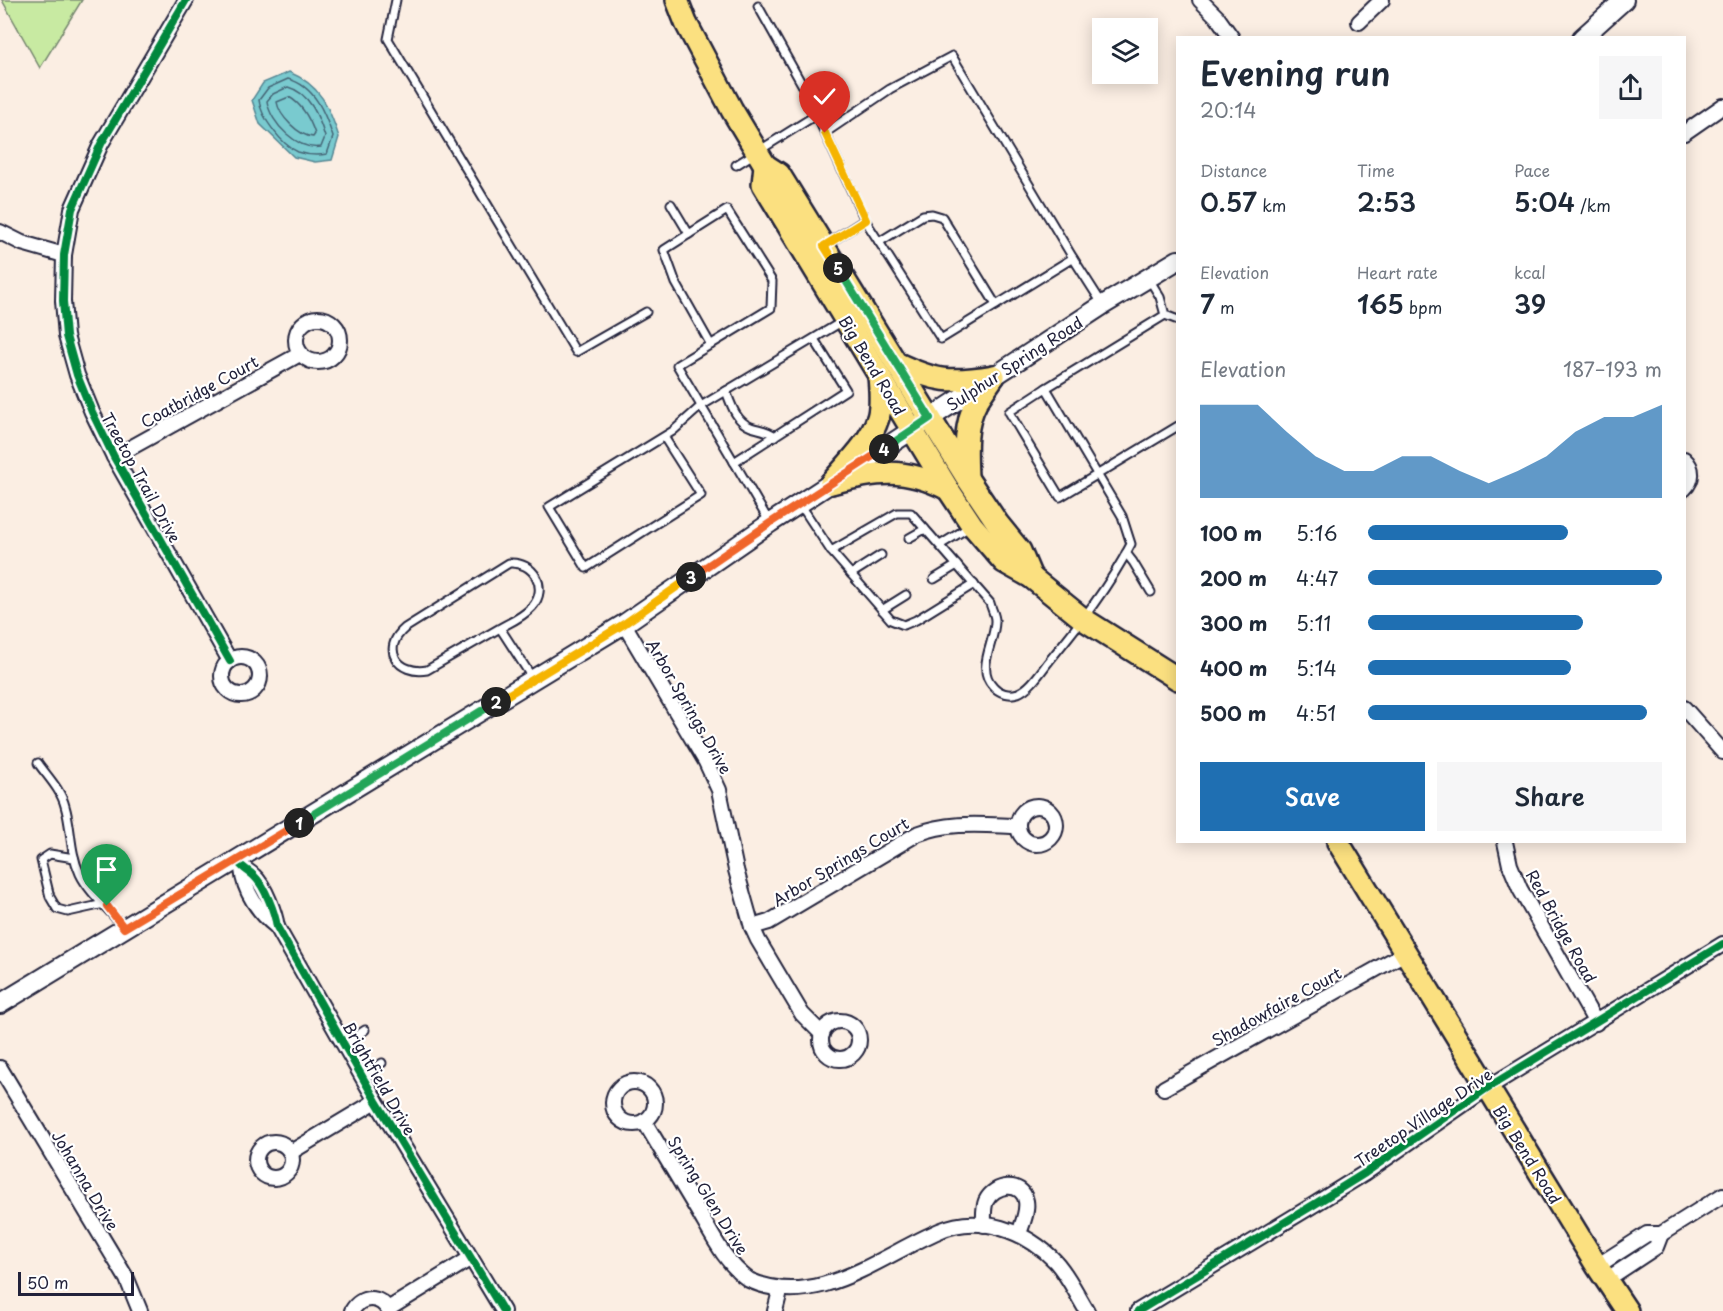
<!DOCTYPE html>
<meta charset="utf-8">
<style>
:root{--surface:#fff;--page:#f6f6f7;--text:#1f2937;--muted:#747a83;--accent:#1f6fb2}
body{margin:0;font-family:"Playpen Sans",sans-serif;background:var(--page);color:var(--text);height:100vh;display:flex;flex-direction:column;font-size:22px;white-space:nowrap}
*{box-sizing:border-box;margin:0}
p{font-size:20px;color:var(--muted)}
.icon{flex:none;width:33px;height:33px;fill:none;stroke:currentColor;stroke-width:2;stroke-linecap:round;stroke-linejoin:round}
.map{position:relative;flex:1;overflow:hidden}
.side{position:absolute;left:1176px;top:36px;width:510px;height:807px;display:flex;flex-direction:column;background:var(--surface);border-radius:0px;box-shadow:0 3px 15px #0003}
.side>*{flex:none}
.controls{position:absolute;left:1092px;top:18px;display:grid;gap:12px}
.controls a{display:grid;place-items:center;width:66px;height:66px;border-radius:0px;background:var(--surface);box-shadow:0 3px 15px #0003;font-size:30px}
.scale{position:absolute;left:18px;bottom:15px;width:116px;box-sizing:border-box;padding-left:6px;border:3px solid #22223b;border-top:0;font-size:16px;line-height:21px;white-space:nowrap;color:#22223b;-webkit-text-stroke:4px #fff;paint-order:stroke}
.pin{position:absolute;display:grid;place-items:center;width:51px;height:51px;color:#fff;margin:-62px -26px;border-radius:50% 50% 50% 0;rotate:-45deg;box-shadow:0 0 6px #0007}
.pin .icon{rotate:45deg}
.km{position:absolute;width:30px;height:30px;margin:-15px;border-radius:50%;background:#222;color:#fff;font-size:16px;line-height:30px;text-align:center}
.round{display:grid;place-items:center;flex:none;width:63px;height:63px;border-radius:0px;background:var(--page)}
.summary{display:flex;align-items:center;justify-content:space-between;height:102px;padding:0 24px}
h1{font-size:33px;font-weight:600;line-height:45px}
.metrics{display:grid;grid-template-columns:repeat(3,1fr);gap:9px;height:102px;padding:6px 24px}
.metrics div{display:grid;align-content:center}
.metrics b{font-size:26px;font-weight:600}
.metrics small{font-size:16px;font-weight:400}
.metrics p{font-size:16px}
.chart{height:168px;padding:12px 24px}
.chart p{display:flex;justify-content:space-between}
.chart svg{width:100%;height:108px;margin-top:6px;fill:var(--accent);opacity:.7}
.cta{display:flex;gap:12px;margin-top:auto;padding:12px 24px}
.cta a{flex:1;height:69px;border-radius:0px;background:var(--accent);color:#fff;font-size:24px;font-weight:600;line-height:69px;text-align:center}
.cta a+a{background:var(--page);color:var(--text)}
ul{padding:0 24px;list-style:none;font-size:20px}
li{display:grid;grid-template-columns:96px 72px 1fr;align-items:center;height:45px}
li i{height:15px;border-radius:8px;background:var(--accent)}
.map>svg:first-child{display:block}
.green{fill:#c8eaa2;stroke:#75866e;stroke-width:1.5}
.water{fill:#79cacf;stroke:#568794;stroke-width:1.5}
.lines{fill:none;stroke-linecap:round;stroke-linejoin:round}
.shore{stroke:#456576;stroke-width:1.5}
.lane-casing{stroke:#22223b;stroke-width:11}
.street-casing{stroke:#22223b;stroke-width:18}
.secondary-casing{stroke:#22223b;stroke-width:22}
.primary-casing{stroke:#22223b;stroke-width:26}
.lane{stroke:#fff;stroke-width:7}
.street{stroke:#fff;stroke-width:14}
.secondary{stroke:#fff;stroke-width:18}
.primary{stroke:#fbe080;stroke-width:21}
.cycleway-casing{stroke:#fff;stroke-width:11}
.cycleway{stroke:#00873e;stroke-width:8}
.split-1-casing{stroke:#fff;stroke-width:12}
.split-2-casing{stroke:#fff;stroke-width:12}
.split-3-casing{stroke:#fff;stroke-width:12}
.split-4-casing{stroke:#fff;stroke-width:12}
.split-5-casing{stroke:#fff;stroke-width:12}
.split-6-casing{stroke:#fff;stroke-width:12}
.split-1{stroke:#f0652b;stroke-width:8}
.split-2{stroke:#22a559;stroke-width:8}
.split-3{stroke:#f5b400;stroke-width:8}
.split-4{stroke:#f0652b;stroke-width:8}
.split-5{stroke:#22a559;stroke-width:8}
.split-6{stroke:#f5b400;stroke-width:8}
.labels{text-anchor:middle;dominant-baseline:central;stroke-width:4.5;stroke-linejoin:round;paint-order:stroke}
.street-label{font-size:16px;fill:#22223b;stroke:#fff}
</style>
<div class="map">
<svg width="1723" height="1311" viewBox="0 0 1723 1311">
<rect width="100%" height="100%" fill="#fbeee3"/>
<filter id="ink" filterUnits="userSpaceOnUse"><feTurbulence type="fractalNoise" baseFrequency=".0167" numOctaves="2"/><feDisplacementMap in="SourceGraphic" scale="12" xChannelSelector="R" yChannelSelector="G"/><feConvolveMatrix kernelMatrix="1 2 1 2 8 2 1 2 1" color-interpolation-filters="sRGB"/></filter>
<g filter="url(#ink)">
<path class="green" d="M2,0H82L40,68Z"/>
<path class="water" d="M289,72C321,85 329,107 339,137L332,160L315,162L294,157L260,124L252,100L263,83Z"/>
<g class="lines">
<g class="shore">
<path d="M288,79C315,86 325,113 333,137L327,154C317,156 307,155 298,152C282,145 261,118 259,100L268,88Z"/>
<path d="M288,87C310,93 319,117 325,137L321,147C298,151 270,123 267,101L273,94Z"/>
<path d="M289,97C303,105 310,119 315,134L313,137C299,136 279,116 277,102Z"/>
</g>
<g class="lane-casing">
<g id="lane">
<path d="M396,0L388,39L576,352L646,312"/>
<path d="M758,6L804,88L865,220L941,339L1073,258L1103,305"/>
<path d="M825,133L890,89L952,56L1073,258"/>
<path d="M736,165L816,115"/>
<path d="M671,204L689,234L664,250L676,283L711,345"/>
<path d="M689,234L727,210L772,281L771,308L677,365L770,523"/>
<path d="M879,242L923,215L932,214L942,217L996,305"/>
<path d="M827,244L865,220"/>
<path d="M1165,315L1178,320"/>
<path d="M1046,388L1009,412L1060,497L1178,426"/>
<path d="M726,391C731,404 736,422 751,427C760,430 767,430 775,436"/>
<path d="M664,437L701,495L586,568L549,507L673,431L701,406L843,321"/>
<path d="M734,462L846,390L814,339"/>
<path d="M800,504L831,551L891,620L904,625L916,620L974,584"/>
<path d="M909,538L925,529"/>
<path d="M940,545L971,526"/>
<path d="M831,551L897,513H911L990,603C991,608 995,615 995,620C996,641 975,668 993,686C999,693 1009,696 1018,693C1031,688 1041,671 1050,660C1080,623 1109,587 1131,544L1122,516L1046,388L1165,315L1160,297L1149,279"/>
<path d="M1126,553L1133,562L1151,592"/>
<path d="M851,574L881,555"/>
<path d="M934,579L957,565"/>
<path d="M882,610L906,595"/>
<path d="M500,628L427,670C398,675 380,649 405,628L509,563C534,561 549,588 532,607C523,617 511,622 500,628L533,679"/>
<path d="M38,763C47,776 61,790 65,806C72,829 69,850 80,874C89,893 111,911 124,928"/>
<path d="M74,858L50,854L41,860L50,897L57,909L68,912L104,904"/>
<path d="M344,1044L365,1030"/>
<path d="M362,1076L382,1063"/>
</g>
</g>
<g class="street-casing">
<g id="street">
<path d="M186,0L101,144L72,209L64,255L63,301L66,336L77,375L92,412L114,457L230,661"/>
<path d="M1200,0L1217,17L1232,38"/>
<path d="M1359,22L1382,0"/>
<path d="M1684,133L1723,106"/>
<path d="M0,232L22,243L64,255"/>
<circle cx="318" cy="340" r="22"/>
<path d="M114,457L300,354"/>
<path d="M1684,459C1694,468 1693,480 1684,489"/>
<path d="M624,624L706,762L719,790L736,870L752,927L758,940L802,1014L822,1034"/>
<circle cx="241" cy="676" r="19"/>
<path d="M1684,708L1723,752"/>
<circle cx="1037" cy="825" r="19"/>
<path d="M1505,842L1510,865L1520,889L1596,1023"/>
<path d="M237,860C243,870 247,869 254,876C265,886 275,913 277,927L376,1101L503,1311"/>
<path d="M242,869C244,892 259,913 277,927"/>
<path d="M752,927L769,922L917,834C950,821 983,825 1018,826"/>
<circle cx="840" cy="1040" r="19"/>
<path d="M0,1068L127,1279L140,1311"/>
<circle cx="634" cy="1103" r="21"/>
<path d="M1164,1088L1405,953"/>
<path d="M644,1121C662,1151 680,1181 698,1211C712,1235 725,1263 749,1280C816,1311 880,1256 939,1231C979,1213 1026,1231 1055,1261C1068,1275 1077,1295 1087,1311"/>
<circle cx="274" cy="1160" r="18"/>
<path d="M291,1152L376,1101"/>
<path d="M984,1225C984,1217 983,1208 986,1201C994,1184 1022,1180 1026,1201C1028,1212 1022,1224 1019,1234"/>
<path d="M1597,1266L1647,1234H1661L1723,1195"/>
<path d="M1606,1280L1656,1247L1661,1234"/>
<path d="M388,1309L471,1258"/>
<path d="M352,1311C361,1295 380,1295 389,1311"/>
<path d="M775,1311L779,1295"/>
<path d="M1138,1311L1315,1204L1365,1173L1487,1088L1723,944"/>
</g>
</g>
<g class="secondary-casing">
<g id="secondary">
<path d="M1582,38L1624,0"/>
<path d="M0,1004L624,624L770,523L1103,305L1178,260"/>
</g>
</g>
<g class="primary-casing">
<g id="primary">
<path d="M677,0L686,23L732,110L765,165L779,174L967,478L998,524L1020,551L1031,577"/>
<path d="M765,165L763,184L948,489L972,525L1004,562L1031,577L1083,619L1178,679"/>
<path d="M896,363C936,382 951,383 994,376"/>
<path d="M967,477C966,453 964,425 976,403C981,394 988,385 994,376"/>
<path d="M831,483C848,463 870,443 878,418C882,405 880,389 879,376"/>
<path d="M831,483C877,471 904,467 948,489"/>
<path d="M1338,842L1597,1266L1627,1311"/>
</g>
</g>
<use href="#lane" class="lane"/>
<use href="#street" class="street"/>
<use href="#secondary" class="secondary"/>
<use href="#primary" class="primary"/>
<g class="cycleway-casing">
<g id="cycleway">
<path d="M186,0L101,144L72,209L64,255L63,301L66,336L77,375L92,412L114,457L230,661"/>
<path d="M237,860C243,870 247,869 254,876C265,886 275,913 277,927L376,1101L503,1311"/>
<path d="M1138,1311L1315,1204L1365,1173L1487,1088L1723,944"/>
</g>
</g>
<use href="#cycleway" class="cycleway"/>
</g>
</g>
<g class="lines" filter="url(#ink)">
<g class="split-1-casing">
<path id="split-1" d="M107,906L124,928L299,823"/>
</g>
<g class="split-2-casing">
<path id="split-2" d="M299,823L496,702"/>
</g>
<g class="split-3-casing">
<path id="split-3" d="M496,702L624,624L691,577"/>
</g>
<g class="split-4-casing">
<path id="split-4" d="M691,577L770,523L884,449"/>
</g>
<g class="split-5-casing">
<path id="split-5" d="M838,268L930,418L884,449"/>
</g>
<g class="split-6-casing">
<path id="split-6" d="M825,133L866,220L824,246L838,268"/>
</g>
<use href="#split-1" class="split-1"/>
<use href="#split-2" class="split-2"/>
<use href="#split-3" class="split-3"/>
<use href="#split-4" class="split-4"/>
<use href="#split-5" class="split-5"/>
<use href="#split-6" class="split-6"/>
</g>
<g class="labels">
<g class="street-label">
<text transform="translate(1014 363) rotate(-33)">Sulphur Spring Road</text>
<text transform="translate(873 365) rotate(59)">Big Bend Road</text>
<text transform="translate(199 391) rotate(-29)">Coatbridge Court</text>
<text transform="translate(142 477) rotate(61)">Treetop Trail Drive</text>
<text transform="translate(690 706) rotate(60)">Arbor Springs Drive</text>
<text transform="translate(840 861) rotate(-31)">Arbor Springs Court</text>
<text transform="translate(1562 926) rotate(61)">Red Bridge Road</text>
<text transform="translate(1276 1006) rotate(-29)">Shadowfaire Court</text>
<text transform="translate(380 1078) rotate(60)">Brightfield Drive</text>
<text transform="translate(1423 1117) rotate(-34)">Treetop Village Drive</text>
<text transform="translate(1528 1154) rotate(58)">Big Bend Road</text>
<text transform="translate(86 1180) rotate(59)">Johanna Drive</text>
<text transform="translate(709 1195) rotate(58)">Spring Glen Drive</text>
</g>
</g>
</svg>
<div class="controls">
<a><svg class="icon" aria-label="layers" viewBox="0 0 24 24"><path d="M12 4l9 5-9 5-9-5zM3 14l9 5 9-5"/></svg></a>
</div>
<div class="scale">50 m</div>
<div class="pin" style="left:107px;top:906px;background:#1e9e55"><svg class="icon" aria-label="arrive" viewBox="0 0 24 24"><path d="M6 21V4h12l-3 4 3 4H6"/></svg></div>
<div class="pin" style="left:825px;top:133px;background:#d93025"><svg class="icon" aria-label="check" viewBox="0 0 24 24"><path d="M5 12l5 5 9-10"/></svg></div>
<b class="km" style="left:299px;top:823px">1</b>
<b class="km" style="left:496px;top:702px">2</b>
<b class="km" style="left:691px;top:577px">3</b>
<b class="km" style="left:884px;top:449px">4</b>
<b class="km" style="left:838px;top:268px">5</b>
<section class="side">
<div class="summary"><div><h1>Evening run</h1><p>20:14</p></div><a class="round"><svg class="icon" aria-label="share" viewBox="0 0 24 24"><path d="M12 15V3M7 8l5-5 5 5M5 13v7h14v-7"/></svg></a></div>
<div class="metrics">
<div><p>Distance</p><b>0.57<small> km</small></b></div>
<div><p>Time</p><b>2:53</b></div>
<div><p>Pace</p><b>5:04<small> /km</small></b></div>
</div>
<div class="metrics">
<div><p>Elevation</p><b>7<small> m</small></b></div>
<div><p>Heart rate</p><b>165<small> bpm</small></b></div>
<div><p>kcal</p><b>39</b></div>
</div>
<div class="chart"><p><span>Elevation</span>187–193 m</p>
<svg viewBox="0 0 160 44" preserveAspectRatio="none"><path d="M0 44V6L10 6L20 6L30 17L40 27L50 33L60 33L70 27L80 27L90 33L100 38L110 33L120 27L130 17L140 11L150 11L160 6V44z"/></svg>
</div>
<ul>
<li><b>100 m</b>5:16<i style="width:68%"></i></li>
<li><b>200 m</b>4:47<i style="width:100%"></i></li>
<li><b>300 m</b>5:11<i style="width:73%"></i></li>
<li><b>400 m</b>5:14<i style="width:69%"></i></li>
<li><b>500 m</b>4:51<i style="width:95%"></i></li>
</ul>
<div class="cta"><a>Save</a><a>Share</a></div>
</section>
</div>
